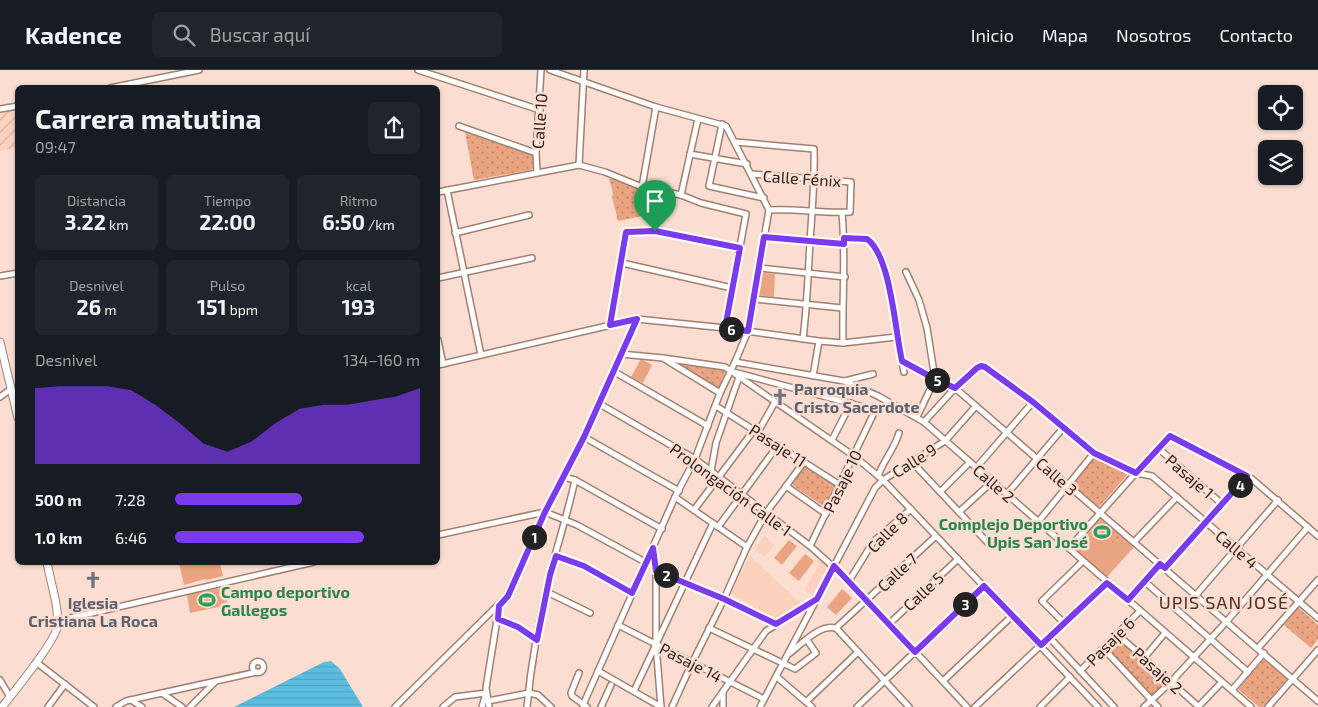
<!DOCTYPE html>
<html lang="es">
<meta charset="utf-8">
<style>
:root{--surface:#171b24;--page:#20242c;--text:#f1f3f6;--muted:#9ea1a6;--line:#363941;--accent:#7c3aed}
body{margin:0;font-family:"Exo 2",sans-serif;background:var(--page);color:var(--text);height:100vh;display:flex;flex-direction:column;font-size:19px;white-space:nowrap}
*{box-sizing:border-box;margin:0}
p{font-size:16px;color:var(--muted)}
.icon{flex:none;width:28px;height:28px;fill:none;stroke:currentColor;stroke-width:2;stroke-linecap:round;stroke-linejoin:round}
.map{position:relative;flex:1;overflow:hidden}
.side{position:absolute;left:15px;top:15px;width:425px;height:480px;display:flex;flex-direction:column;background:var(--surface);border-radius:8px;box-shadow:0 1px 4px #0004}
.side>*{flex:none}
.tools{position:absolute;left:1258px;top:15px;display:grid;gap:10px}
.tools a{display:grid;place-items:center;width:45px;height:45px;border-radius:8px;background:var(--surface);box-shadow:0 1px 4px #0004;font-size:25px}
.pin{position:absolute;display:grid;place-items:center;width:42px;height:42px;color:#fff;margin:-51px -21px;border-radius:50% 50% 50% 0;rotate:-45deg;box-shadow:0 0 5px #0007}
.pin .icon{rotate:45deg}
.km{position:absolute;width:25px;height:25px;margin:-12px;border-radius:50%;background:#222;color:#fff;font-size:14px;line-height:25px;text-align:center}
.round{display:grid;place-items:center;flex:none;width:52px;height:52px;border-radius:8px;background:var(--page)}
.summary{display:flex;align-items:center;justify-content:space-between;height:85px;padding:0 20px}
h1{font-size:28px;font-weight:700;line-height:38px}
.metrics{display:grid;grid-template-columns:repeat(3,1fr);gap:8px;height:85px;padding:5px 20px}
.metrics div{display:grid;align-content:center;border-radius:8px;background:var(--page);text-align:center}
.metrics b{font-size:21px;font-weight:700}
.metrics small{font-size:14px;font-weight:400}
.metrics p{font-size:14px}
.chart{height:140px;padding:10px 20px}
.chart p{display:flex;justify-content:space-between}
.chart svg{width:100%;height:90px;margin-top:5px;fill:var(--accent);opacity:.7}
ul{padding:0 20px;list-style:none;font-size:16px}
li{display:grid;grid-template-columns:80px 60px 1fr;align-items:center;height:38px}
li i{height:12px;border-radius:6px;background:var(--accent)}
header{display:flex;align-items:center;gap:30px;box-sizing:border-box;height:70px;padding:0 25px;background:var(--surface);border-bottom:1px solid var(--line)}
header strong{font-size:24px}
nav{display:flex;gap:28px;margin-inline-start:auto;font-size:18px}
.search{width:350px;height:45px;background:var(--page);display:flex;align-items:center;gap:12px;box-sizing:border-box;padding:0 18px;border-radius:8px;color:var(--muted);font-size:19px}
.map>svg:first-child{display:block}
.built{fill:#fcd2be}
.industrial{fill:url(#industrial-furrows)}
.grass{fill:#eba482}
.park{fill:url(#park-dots)}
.water{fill:url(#water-rules)}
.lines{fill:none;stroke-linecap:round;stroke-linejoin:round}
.street-casing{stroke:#a08071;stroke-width:8}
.secondary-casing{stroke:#a08071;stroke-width:9}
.street{stroke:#fff;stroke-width:5}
.secondary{stroke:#fff;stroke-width:7}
.route-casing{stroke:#fff;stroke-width:10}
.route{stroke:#7c3aed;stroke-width:6}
.labels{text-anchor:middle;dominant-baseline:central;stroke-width:5;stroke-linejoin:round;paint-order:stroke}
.street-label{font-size:16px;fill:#2f221c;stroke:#fbded1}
.worship-label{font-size:16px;font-weight:bold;fill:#5b616d;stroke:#fbded1;text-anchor:start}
.leisure-label{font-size:16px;font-weight:bold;fill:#27864d;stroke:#fbded1;text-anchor:end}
.neighbourhood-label{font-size:18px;letter-spacing:1px;fill:#4c3124;stroke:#fbded1}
</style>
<header>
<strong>Kadence</strong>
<div class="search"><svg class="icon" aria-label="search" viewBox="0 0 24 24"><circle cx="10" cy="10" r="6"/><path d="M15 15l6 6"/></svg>Buscar aquí</div>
<nav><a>Inicio</a><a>Mapa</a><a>Nosotros</a><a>Contacto</a></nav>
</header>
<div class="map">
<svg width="1318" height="637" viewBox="0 0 1318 637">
<defs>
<pattern id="industrial-furrows" width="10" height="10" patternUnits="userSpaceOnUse" patternTransform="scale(1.25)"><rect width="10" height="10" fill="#fcd2be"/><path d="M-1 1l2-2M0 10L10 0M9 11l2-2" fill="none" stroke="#d8b4a3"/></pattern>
<pattern id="park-dots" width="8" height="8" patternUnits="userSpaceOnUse" patternTransform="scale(1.25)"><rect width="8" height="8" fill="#eba482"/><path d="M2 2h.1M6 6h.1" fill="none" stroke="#bf856a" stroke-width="1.8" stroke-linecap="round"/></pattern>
<pattern id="water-rules" width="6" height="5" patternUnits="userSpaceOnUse" patternTransform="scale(1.25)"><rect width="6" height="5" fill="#5cbde1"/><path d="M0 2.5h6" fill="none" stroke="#50a2c0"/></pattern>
</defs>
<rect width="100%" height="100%" fill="#fbded1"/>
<g class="built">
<path d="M765,466L775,475L765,487L754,480Z"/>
<path d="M750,486L803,535L777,553L731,523Z"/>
<path d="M819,488L829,496L812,525L805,520L819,494L817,491Z"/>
</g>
<path class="industrial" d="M17,38V78L0,81V41Z"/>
<g class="grass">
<path d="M759,202L775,204L774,227L757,225Z"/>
<path d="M641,289L652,295L643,313L631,307Z"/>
<path d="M1100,446L1134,477L1106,508L1073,477Z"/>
<path d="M789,470L797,476L782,495L774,488Z"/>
<path d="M805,484L814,491L799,511L789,503Z"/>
<path d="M179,493H220L223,506L207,510L205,509L184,515Z"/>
<path d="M224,517L228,535L190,543L187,525Z"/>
<path d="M842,519L852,528L836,545L827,537Z"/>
</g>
<g class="park">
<path d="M465,62L532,83L534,86L533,98L531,100L474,110Z"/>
<path d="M609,109H618L654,128L658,137L652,144L618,151L612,127L613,123Z"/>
<path d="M678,294L723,299L725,302L718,319Z"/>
<path d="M1095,387L1129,403L1099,437L1072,414Z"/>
<path d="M805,397L836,416L826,438L791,414Z"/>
<path d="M1104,452L1119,467L1113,473L1098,458Z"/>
<path d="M1298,537L1318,555V569L1311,578L1284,555Z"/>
<path d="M1117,567L1167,611L1152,626L1105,578Z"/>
<path d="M1264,589L1287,609L1263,637H1259L1238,619Z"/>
</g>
<path class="water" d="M331,591L340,599L363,637H234L324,592Z"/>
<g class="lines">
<g class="street-casing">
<g id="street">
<path d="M418,0L540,40"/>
<path d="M550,0L656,37L726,56L769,140L748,261L735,292"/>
<path d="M110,18L199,0"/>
<path d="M0,39L18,36"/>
<path d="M722,54L709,116L764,128"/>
<path d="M459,56L536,83"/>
<path d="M735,72L814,79C815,110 812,141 810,172C808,205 807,237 803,269"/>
<path d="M690,84L747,94"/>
<path d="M579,95L584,0"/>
<path d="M537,103L536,83L541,0"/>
<path d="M752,104L851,112L850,142C823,144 796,138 769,140"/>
<path d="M642,117L656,37"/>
<path d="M447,120L481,285"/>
<path d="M438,122L579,95L605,102L642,117L681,125L701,133L746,144L725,258"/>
<path d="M681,125L698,49"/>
<path d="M842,143C846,186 842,229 843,273"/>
<path d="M455,163L529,145"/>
<path d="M764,167L844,174"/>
<path d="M844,168L867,169C891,186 892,241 897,268C899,279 902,291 904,302"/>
<path d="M622,193L732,218"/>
<path d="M759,198L845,207"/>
<path d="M906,202L919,230L927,258L935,309L917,347"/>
<path d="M0,206L18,203"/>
<path d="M438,208L532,188"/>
<path d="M754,229L842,238"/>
<path d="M610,255L626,162L655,161L740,178"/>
<path d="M438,270L443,294"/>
<path d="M621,284L663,288L720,323"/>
<path d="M663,288L725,297L854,386L883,410L1098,637"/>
<path d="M902,291L935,309L955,318L1318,631"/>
<path d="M438,295L637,249L725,258L819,271L843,273L896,267"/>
<path d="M613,301L708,356"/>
<path d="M734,302L860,336"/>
<path d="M813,306L819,271"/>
<path d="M845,311L873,304"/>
<path d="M0,327L11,319"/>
<path d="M598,333L695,389L810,476L849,511L967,637"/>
<path d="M716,336L840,415"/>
<path d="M924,352L955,318L977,298L981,296L985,297L1033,332L1094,383L1136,403L1152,406L1318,548"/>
<path d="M758,362L775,332"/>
<path d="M584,367L679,421"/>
<path d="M832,370L851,333"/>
<path d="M1158,378L1222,434"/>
<path d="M912,392L989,474"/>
<path d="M976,398L1033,332"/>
<path d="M711,401L716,373L739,307"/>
<path d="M878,406C883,391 895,378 899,363"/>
<path d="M563,407L575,410L662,459"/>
<path d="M786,416L826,444"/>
<path d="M940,422L970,392"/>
<path d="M1006,425L1064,357"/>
<path d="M675,427L747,477"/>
<path d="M694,440L754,360"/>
<path d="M959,442L992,412"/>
<path d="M1038,452L1094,383"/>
<path d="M718,457L778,375"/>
<path d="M438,465L545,442L577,455L647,493"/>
<path d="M1134,472L1177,427"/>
<path d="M810,476L873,345"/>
<path d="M653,478L656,501V574L661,637"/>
<path d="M1069,478L1158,378L1170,366L1252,409L1318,466"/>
<path d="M556,486L584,496L633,523"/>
<path d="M1165,498L1247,406"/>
<path d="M656,501L724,529L776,554"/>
<path d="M849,511L873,472L911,439"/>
<path d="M1144,511L1248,602"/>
<path d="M547,522L590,543"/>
<path d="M1196,525L1278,430"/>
<path d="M1127,530L1160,494"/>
<path d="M498,549L518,557L537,570"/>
<path d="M57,551L314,492"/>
<path d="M1064,553L1042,531L1083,491"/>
<path d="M889,554L958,489"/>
<path d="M618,555L764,629"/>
<path d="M709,558L795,599L816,583L807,570"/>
<path d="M836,558L936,466"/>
<path d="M836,558L909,637"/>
<path d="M1117,564L1199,637"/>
<path d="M1049,567L1114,637"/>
<path d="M1103,578L1158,637"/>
<path d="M1258,578L1318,510"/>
<path d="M790,583C802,574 819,554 836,558"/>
<path d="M1144,588L1165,563"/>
<circle cx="258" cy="597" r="5.5"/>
<path d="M36,592L94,637"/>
<path d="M598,601L661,637"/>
<path d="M1080,601L1140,541"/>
<path d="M579,603L571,623L572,626L587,637"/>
<path d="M777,607L812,637"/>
<path d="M0,610L10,627"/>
<path d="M943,611L1012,546"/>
<path d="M1232,620L1264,583"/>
<path d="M634,621L713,453"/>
<path d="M723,622V637"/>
<path d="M162,623L182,637"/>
<path d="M131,630L142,637"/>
<path d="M488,631L529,623L538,625L551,637"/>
<path d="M807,631L858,582"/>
<path d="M583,635L675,427L695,389L720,323L735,292L844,311L878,326L924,352L1251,637"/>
<path d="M48,637L65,614"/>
<path d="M116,637L126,631L257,602"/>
<path d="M190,637L214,613"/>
<path d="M395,637L507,526L545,442L584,367L637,249"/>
<path d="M443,637L455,627L486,623L482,637"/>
<path d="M489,637L486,618L499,537"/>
<path d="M527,637C531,594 540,545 550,504C558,473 568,442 575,410"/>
<path d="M601,637L611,615"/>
<path d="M672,637L692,593L724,529L747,477L766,443L804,392"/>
<path d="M712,637L766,561L815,530"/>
<path d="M760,637L875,418L883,410L945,371L976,336"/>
<path d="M857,637L984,516"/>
<path d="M975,637L1107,513"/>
<path d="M1040,637L1070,607"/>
<path d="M1144,637L1171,612L1227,551L1308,457"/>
<path d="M1198,637L1222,612"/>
<path d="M1268,637L1318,580"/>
</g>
</g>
<g class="secondary-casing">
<g id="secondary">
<path d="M0,272L18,348"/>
<path d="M2,637C14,622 55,572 57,557C60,539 50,511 47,492"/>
</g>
</g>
<use href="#street" class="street"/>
<use href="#secondary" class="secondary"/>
</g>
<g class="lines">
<g class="route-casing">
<path id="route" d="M655,161L740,178L725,258L748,261L764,167L844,174V168L867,169C891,186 895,261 902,291L935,309L955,318L977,298L981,296L985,297L1033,332L1094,383L1136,403L1170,366L1247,406L1165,498L1160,494L1128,530L1107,513L1041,575L984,516L915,582L834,496L817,529L776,554L724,529L656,501L653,478L632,523L584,496L556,486L550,505L537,570L518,557L498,549L499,536L508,526L545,442L584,367L637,249L610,255L626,162Z"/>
</g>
<use href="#route" class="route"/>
</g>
<defs>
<g id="church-bare" transform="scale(1.35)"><path d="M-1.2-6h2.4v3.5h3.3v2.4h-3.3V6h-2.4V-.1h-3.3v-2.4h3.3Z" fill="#6b7280" stroke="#fbded1" stroke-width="2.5" paint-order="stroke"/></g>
<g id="stadium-bare" transform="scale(1.35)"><path d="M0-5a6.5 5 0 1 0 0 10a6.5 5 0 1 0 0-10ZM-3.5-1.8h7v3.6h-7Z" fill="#2e9e5b" stroke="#fbded1" stroke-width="2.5" paint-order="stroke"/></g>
</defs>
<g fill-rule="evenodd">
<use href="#church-bare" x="780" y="327"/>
<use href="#stadium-bare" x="1102" y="462"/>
<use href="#church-bare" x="93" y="510"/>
<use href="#stadium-bare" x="207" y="530"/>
</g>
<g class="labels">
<g class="street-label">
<text transform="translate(539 51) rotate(-86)">Calle 10</text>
<text transform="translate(802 108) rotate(4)">Calle Fénix</text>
<text transform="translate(778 375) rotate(33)">Pasaje 11</text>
<text transform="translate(914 390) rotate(-32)">Calle 9</text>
<text transform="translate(1057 406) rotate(41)">Calle 3</text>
<text transform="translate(1190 406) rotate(41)">Pasaje 1</text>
<text transform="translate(842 411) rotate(-64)">Pasaje 10</text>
<text transform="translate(994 413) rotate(41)">Calle 2</text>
<text transform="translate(731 419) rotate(36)">Prolongación Calle 1</text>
<text transform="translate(887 462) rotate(-45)">Calle 8</text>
<text transform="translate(1237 479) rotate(40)">Calle 4</text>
<text transform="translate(897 502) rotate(-43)">Calle 7</text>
<text transform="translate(923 521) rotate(-43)">Calle 5</text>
<text transform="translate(1110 571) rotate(-45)">Pasaje 6</text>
<text transform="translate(691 592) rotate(27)">Pasaje 14</text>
<text transform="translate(1158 600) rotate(42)">Pasaje 2</text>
</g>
<g class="worship-label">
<text x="794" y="318">Parroquia<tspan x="794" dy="18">Cristo Sacerdote</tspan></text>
<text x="93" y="532" text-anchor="middle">Iglesia<tspan x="93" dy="18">Cristiana La Roca</tspan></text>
</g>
<g class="leisure-label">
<text x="1088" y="453">Complejo Deportivo<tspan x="1088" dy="18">Upis San José</tspan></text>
<text x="221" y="521" text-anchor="start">Campo deportivo<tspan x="221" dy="18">Gallegos</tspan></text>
</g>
<g class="neighbourhood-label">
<text x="1224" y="532">UPIS SAN JOSÉ</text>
</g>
</g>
</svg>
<div class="tools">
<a><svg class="icon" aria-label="locate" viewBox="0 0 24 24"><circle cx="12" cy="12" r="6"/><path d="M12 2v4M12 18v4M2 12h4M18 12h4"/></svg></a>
<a><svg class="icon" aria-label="layers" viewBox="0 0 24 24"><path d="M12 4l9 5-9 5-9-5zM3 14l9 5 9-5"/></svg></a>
</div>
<div class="pin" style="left:655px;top:161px;background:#1e9e55"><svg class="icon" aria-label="arrive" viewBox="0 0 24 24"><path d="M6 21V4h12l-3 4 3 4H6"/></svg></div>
<b class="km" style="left:534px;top:467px">1</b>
<b class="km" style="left:666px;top:505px">2</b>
<b class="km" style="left:965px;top:534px">3</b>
<b class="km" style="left:1240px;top:415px">4</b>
<b class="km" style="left:937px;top:310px">5</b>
<b class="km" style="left:731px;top:259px">6</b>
<section class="side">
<div class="summary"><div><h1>Carrera matutina</h1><p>09:47</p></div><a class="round"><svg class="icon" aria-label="share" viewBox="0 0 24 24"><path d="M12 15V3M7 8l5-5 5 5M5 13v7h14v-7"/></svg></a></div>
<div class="metrics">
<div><p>Distancia</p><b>3.22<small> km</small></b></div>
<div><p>Tiempo</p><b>22:00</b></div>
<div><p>Ritmo</p><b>6:50<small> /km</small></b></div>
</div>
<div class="metrics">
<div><p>Desnivel</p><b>26<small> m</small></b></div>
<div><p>Pulso</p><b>151<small> bpm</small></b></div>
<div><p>kcal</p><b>193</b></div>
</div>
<div class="chart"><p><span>Desnivel</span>134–160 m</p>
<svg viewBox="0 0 160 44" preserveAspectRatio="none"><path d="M0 44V7L10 6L20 6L30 6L40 8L50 15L60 24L70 34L80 38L90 33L100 24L110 17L120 15L130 15L140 13L150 11L160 7V44z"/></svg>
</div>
<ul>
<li><b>500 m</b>7:28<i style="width:52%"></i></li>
<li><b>1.0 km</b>6:46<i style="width:77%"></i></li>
</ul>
</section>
</div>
